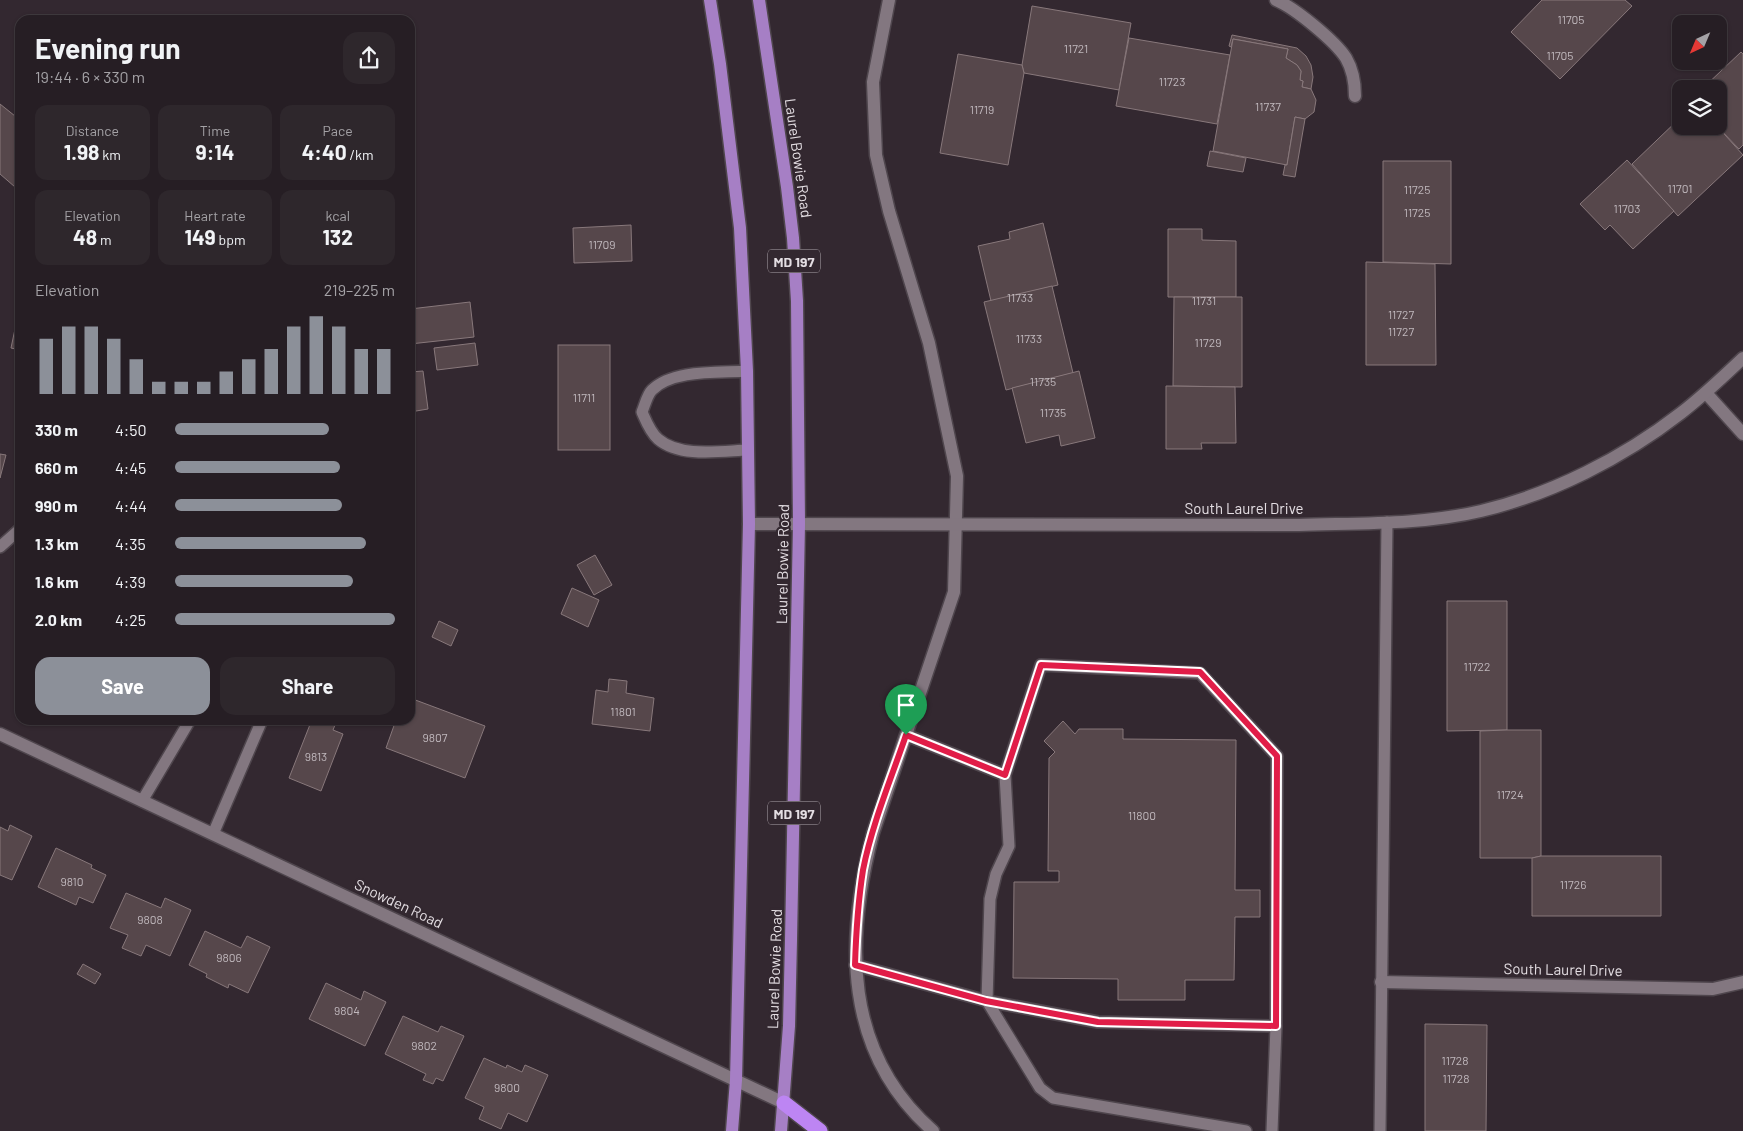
<!DOCTYPE html>
<meta charset="utf-8">
<style>
:root{--surface:#261e24;--page:#2e272c;--text:#f1f3f6;--muted:#a4a2a6;--line:#423c41;--accent:#8c9099}
body{margin:0;font-family:Barlow,sans-serif;background:var(--page);color:var(--text);height:100vh;display:flex;flex-direction:column;font-size:19px;white-space:nowrap}
*{box-sizing:border-box;margin:0}
p{font-size:16px;color:var(--muted)}
.icon{flex:none;width:28px;height:28px;fill:none;stroke:currentColor;stroke-width:2;stroke-linecap:round;stroke-linejoin:round}
.map{position:relative;flex:1;overflow:hidden}
.panel{position:absolute;left:15px;top:15px;width:400px;height:710px;display:flex;flex-direction:column;background:var(--surface);border-radius:15px;box-shadow:0 1px 4px #0004,0 0 0 1px var(--line)}
.panel>*{flex:none}
.needle{width:32px;rotate:224deg}
.buttons{position:absolute;left:1672px;top:15px;display:grid;gap:10px}
.buttons a{display:grid;place-items:center;width:55px;height:55px;border-radius:10px;background:var(--surface);box-shadow:0 1px 4px #0004,0 0 0 1px var(--line);font-size:25px}
.pin{position:absolute;display:grid;place-items:center;width:42px;height:42px;color:#fff;margin:-51px -21px;border-radius:50% 50% 50% 0;rotate:-45deg;box-shadow:0 0 5px #0007}
.pin .icon{rotate:45deg}
.round{display:grid;place-items:center;flex:none;width:52px;height:52px;border-radius:15px;background:var(--page)}
.head{display:flex;align-items:center;justify-content:space-between;height:85px;padding:0 20px}
h1{font-size:28px;font-weight:700;line-height:38px}
.figures{display:grid;grid-template-columns:repeat(3,1fr);gap:8px;height:85px;padding:5px 20px}
.figures div{display:grid;align-content:center;border-radius:12px;background:var(--page);text-align:center}
.figures b{font-size:21px;font-weight:700}
.figures small{font-size:14px;font-weight:400}
.figures p{font-size:14px}
.chart{height:140px;padding:10px 20px}
.chart p{display:flex;justify-content:space-between}
.chart svg{width:100%;height:90px;margin-top:5px;stroke:var(--accent);stroke-width:6}
.action{display:flex;gap:10px;margin-top:auto;padding:10px 20px}
.action a{flex:1;height:58px;border-radius:15px;background:var(--accent);color:#fff;font-size:20px;font-weight:700;line-height:58px;text-align:center}
.action a+a{background:var(--page);color:var(--text)}
ul{padding:0 20px;list-style:none;font-size:16px}
li{display:grid;grid-template-columns:80px 60px 1fr;align-items:center;height:38px}
li i{height:12px;border-radius:6px;background:var(--accent)}
.map>svg:first-child{display:block}
.building{fill:#56474b;stroke:#88787b}
.lines{fill:none;stroke-linecap:round;stroke-linejoin:round}
.lane-casing{stroke:#4f464d;stroke-width:14}
.street-casing{stroke:#4f464d;stroke-width:15}
.primary-casing{stroke:#4f464d;stroke-width:15}
.highway-casing{stroke:#4f464d;stroke-width:18}
.lane{stroke:#837780;stroke-width:11}
.street{stroke:#837780;stroke-width:12}
.primary{stroke:#a67fc5;stroke-width:12}
.highway{stroke:#bd85f3;stroke-width:15}
.route-casing{stroke:#fff;stroke-width:10}
.route{stroke:#e11d48;stroke-width:6}
.labels{text-anchor:middle;dominant-baseline:central;stroke-width:4.5;stroke-linejoin:round;paint-order:stroke}
.number-label{font-size:12px;fill:#c0b8bd}
.shield{fill:#332830;stroke:#afa7ad;stroke-width:1}
.shield-label{font-size:14px;font-weight:bold;fill:#e4dee3}
.street-label{font-size:15px;fill:#e4dee3;stroke:#332830}
</style>
<div class="map">
<svg width="1743" height="1131" viewBox="0 0 1743 1131">
<rect width="100%" height="100%" fill="#332830"/>
<g class="building">
<path d="M1542,0H1625L1632,6L1560,79L1511,32Z"/>
<path d="M1032,6L1131,23L1119,90L1024,73L1022,65Z"/>
<path d="M1232,35L1297,48L1306,56L1311,65L1313,77L1311,89L1302,87L1303,81L1300,80L1301,71L1297,65L1286,58L1288,49L1233,39L1231,47L1229,46Z"/>
<path d="M1129,38L1230,55L1217,124L1116,106Z"/>
<path d="M1233,39L1288,49L1286,58L1297,65L1301,71L1300,80L1303,81L1302,87L1311,89L1316,100L1314,112L1305,119L1295,117L1287,165L1213,151Z"/>
<path d="M1741,52L1743,54V145L1739,149L1717,126H1719V89H1702Z"/>
<path d="M958,54L1022,65L1024,73L1008,165L940,153Z"/>
<path d="M0,104L20,120V181L15,187L0,174Z"/>
<path d="M1295,117L1305,119L1295,177L1283,175L1285,165H1287Z"/>
<path d="M1681,117V126H1717L1743,155L1678,216L1632,164Z"/>
<path d="M1210,151L1246,158L1243,172L1207,166Z"/>
<path d="M1627,160L1674,211L1633,249L1610,225L1605,230L1580,204Z"/>
<path d="M1383,161H1451V264L1383,262Z"/>
<path d="M1043,223L1058,285L991,301L978,246L1010,239L1009,232Z"/>
<path d="M631,225L632,261L574,263L573,228Z"/>
<path d="M1168,229H1202V240L1236,241V297H1168Z"/>
<path d="M1366,262L1435,264L1436,365H1366Z"/>
<path d="M1052,286L1073,373L1006,390L984,302Z"/>
<path d="M1174,297H1242V387L1173,386Z"/>
<path d="M470,302L474,337L410,344V309Z"/>
<path d="M15,329L20,330V350L11,348Z"/>
<path d="M475,343L478,365L437,370L434,348Z"/>
<rect x="558" y="345" width="52" height="105"/>
<path d="M423,371L428,409L410,412V372Z"/>
<path d="M1079,371L1095,438L1061,446L1059,435L1026,443L1012,388Z"/>
<path d="M1166,386L1235,387L1236,443H1201L1202,449H1166Z"/>
<path d="M0,454L6,455L0,478Z"/>
<path d="M595,555L612,585L594,595L577,565Z"/>
<path d="M572,588L599,600L588,627L561,614Z"/>
<path d="M1447,601H1507V730L1447,731Z"/>
<path d="M439,621L458,630L451,646L432,637Z"/>
<path d="M609,679L627,681L626,693L654,698L650,731L592,724L596,690L608,692Z"/>
<path d="M410,698L485,726L465,778L386,748L396,720H410Z"/>
<path d="M318,720H337L333,730L343,734L321,791L289,778L311,722L316,724Z"/>
<path d="M1063,721L1075,734L1079,729H1123V739L1236,740L1235,890H1260V917H1235L1234,980H1185V1000H1118V979L1013,978L1014,882H1059V871H1048L1049,758L1055,752L1044,741Z"/>
<path d="M1507,730H1541V856L1532,858H1480V731Z"/>
<path d="M10,825L32,836L12,880L0,875V827L8,831Z"/>
<path d="M56,848L92,865L91,868L106,875L93,903L79,897L76,905L38,887Z"/>
<path d="M1541,856H1661V916H1532V858Z"/>
<path d="M126,893L161,908L165,898L191,910L170,956L146,945L141,956L122,948L128,935L110,928Z"/>
<path d="M205,931L241,948L247,936L270,947L248,993L229,984L228,988L206,977L207,974L189,965Z"/>
<path d="M83,964L101,974L95,984L77,974Z"/>
<path d="M326,983L361,1000L364,991L386,1002L365,1046L309,1019Z"/>
<path d="M403,1016L438,1032L441,1026L464,1036L443,1081L436,1078L433,1084L423,1080L426,1074L385,1054Z"/>
<path d="M1425,1024L1487,1025L1486,1131H1425Z"/>
<path d="M484,1058L506,1068L507,1065L522,1072L525,1065L548,1075L527,1122L508,1113L501,1129L479,1119L484,1107L465,1098Z"/>
</g>
<g class="lines">
<g class="lane-casing">
<g id="lane">
<path d="M747,371C719,373 673,369 652,390C647,395 645,405 642,412C646,421 650,432 658,439C680,458 721,451 748,450"/>
<path d="M0,547L20,529"/>
<path d="M906,735L1005,775"/>
<path d="M142,801L190,720"/>
<path d="M213,834L262,720"/>
<path d="M855,965L987,1001L1098,1022L1276,1026"/>
<path d="M1246,1131L1053,1098L1040,1088L987,1001L990,899L996,874L1009,846L1005,775L1041,665L1200,673L1277,756L1276,1026L1272,1131"/>
<path d="M1380,1131L1387,522"/>
</g>
</g>
<g class="street-casing">
<g id="street">
<path d="M889,0L873,82L876,155L889,211L929,343L957,476L954,592L873,833C845,940 843,1052 933,1131"/>
<path d="M1276,0C1295,8 1335,41 1346,58C1353,70 1355,83 1355,96"/>
<path d="M1706,393L1743,434"/>
<path d="M749,524L1299,525C1359,523 1422,525 1481,511C1552,494 1623,458 1681,413C1703,396 1723,377 1743,358"/>
<path d="M0,734L784,1103"/>
<path d="M1381,982L1713,989L1743,982"/>
</g>
</g>
<g class="primary-casing">
<g id="primary">
<path d="M710,0L720,64L740,228L747,371L749,524L736,1080L732,1131"/>
<path d="M759,0L787,187L793,238L797,301L799,524L791,940L789,1026L781,1131"/>
</g>
</g>
<g class="highway-casing">
<path id="highway" d="M784,1103L820,1131"/>
</g>
<use href="#lane" class="lane"/>
<use href="#street" class="street"/>
<use href="#primary" class="primary"/>
<use href="#highway" class="highway"/>
</g>
<g class="lines">
<g class="route-casing">
<path id="route" d="M1041,665L1200,672L1277,756L1276,1026L1098,1022L986,1001L855,965C856,933 858,902 863,870C872,824 891,779 906,735L1005,775Z"/>
</g>
<use href="#route" class="route"/>
</g>
<g class="labels">
<g class="number-label">
<text x="1571" y="19">11705</text>
<text x="1076" y="48">11721</text>
<text x="1560" y="55">11705</text>
<text x="1172" y="81">11723</text>
<text x="1268" y="106">11737</text>
<text x="982" y="109">11719</text>
<text x="1680" y="188">11701</text>
<text x="1417" y="189">11725</text>
<text x="1627" y="208">11703</text>
<text x="1417" y="212">11725</text>
<text x="602" y="244">11709</text>
<text x="1020" y="297">11733</text>
<text x="1204" y="300">11731</text>
<text x="1401" y="314">11727</text>
<text x="1401" y="331">11727</text>
<text x="1029" y="338">11733</text>
<text x="1208" y="342">11729</text>
<text x="1043" y="381">11735</text>
<text x="584" y="397">11711</text>
<text x="1053" y="412">11735</text>
<text x="1477" y="666">11722</text>
<text x="623" y="711">11801</text>
<text x="435" y="737">9807</text>
<text x="316" y="756">9813</text>
<text x="1510" y="794">11724</text>
<text x="1142" y="815">11800</text>
<text x="72" y="881">9810</text>
<text x="1573" y="884">11726</text>
<text x="150" y="919">9808</text>
<text x="229" y="957">9806</text>
<text x="347" y="1010">9804</text>
<text x="424" y="1045">9802</text>
<text x="1455" y="1060">11728</text>
<text x="1456" y="1078">11728</text>
<text x="507" y="1087">9800</text>
</g>
<g class="shield">
<rect x="768" y="249.5" width="52" height="23" rx="4"/>
<rect x="768" y="801.5" width="52" height="23" rx="4"/>
</g>
<g class="shield-label">
<text x="794" y="261">MD 197</text>
<text x="794" y="813">MD 197</text>
</g>
<g class="street-label">
<text transform="translate(799 158) rotate(82)">Laurel Bowie Road</text>
<text x="1244" y="508">South Laurel Drive</text>
<text transform="translate(782 564) rotate(-89)">Laurel Bowie Road</text>
<text transform="translate(399 903) rotate(25)">Snowden Road</text>
<text transform="translate(774 969) rotate(-88)">Laurel Bowie Road</text>
<text transform="translate(1563 969) rotate(1)">South Laurel Drive</text>
</g>
</g>
</svg>
<div class="buttons">
<a><svg class="needle" viewBox="-14 -14 28 28"><path d="M0-13l5 13h-10z" fill="#e53935"/><path d="M0 13l5-13h-10z" fill="#a4a2a6"/></svg></a>
<a><svg class="icon" aria-label="layers" viewBox="0 0 24 24"><path d="M12 4l9 5-9 5-9-5zM3 14l9 5 9-5"/></svg></a>
</div>
<div class="pin" style="left:906px;top:735px;background:#1e9e55"><svg class="icon" aria-label="arrive" viewBox="0 0 24 24"><path d="M6 21V4h12l-3 4 3 4H6"/></svg></div>
<section class="panel">
<div class="head"><div><h1>Evening run</h1><p>19:44 · 6 × 330 m</p></div><a class="round"><svg class="icon" aria-label="share" viewBox="0 0 24 24"><path d="M12 15V3M7 8l5-5 5 5M5 13v7h14v-7"/></svg></a></div>
<div class="figures">
<div><p>Distance</p><b>1.98<small> km</small></b></div>
<div><p>Time</p><b>9:14</b></div>
<div><p>Pace</p><b>4:40<small> /km</small></b></div>
</div>
<div class="figures">
<div><p>Elevation</p><b>48<small> m</small></b></div>
<div><p>Heart rate</p><b>149<small> bpm</small></b></div>
<div><p>kcal</p><b>132</b></div>
</div>
<div class="chart"><p><span>Elevation</span>219–225 m</p>
<svg viewBox="0 0 160 44" preserveAspectRatio="none"><path d="M5 44V17M15 44V11M25 44V11M35 44V17M45 44V27M55 44V38M65 44V38M75 44V38M85 44V33M95 44V27M105 44V22M115 44V11M125 44V6M135 44V11M145 44V22M155 44V22"/></svg>
</div>
<ul>
<li><b>330 m</b>4:50<i style="width:70%"></i></li>
<li><b>660 m</b>4:45<i style="width:75%"></i></li>
<li><b>990 m</b>4:44<i style="width:76%"></i></li>
<li><b>1.3 km</b>4:35<i style="width:87%"></i></li>
<li><b>1.6 km</b>4:39<i style="width:81%"></i></li>
<li><b>2.0 km</b>4:25<i style="width:100%"></i></li>
</ul>
<div class="action"><a>Save</a><a>Share</a></div>
</section>
</div>
